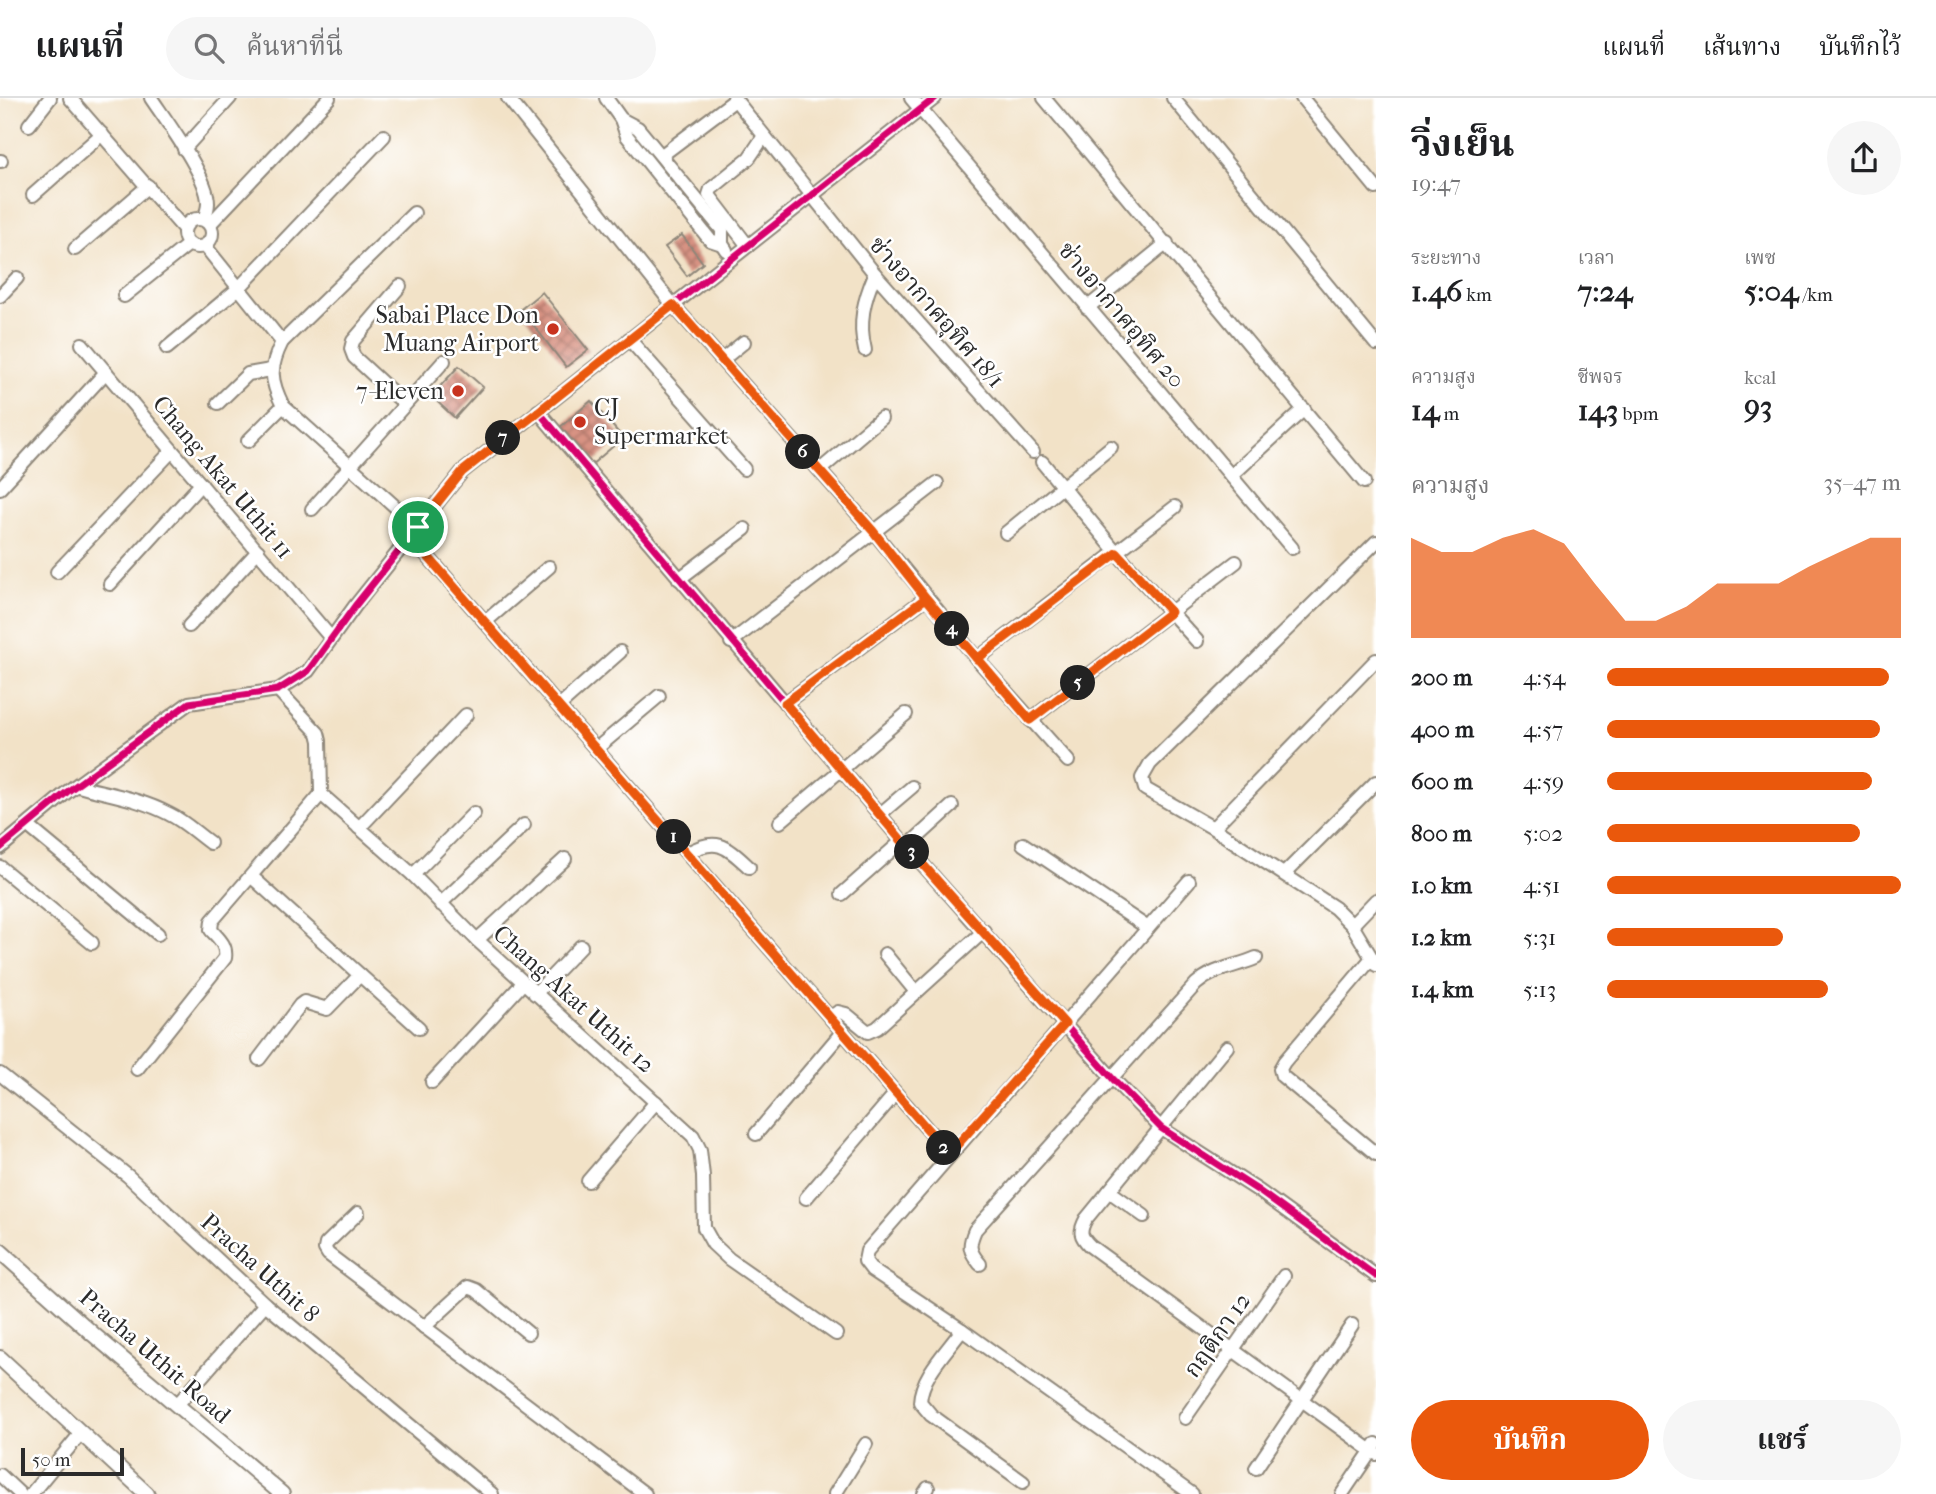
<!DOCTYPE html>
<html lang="th">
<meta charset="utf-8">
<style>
:root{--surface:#fff;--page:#f6f6f6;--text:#202124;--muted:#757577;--line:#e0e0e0;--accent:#ea580c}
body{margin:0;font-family:"IM FELL French Canon","Noto Serif Thai",serif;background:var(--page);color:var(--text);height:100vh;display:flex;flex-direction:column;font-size:26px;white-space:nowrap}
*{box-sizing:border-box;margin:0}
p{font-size:23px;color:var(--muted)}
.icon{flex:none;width:38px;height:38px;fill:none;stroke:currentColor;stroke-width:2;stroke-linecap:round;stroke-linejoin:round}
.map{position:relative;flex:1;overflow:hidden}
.details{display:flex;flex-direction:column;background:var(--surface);width:560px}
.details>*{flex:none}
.scale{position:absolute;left:21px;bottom:18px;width:103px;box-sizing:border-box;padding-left:7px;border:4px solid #2b2b2b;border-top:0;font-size:19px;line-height:24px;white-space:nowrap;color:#2b2b2b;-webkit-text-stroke:5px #fff;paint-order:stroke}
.pin{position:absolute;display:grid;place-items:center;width:60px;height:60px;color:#fff;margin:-30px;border:4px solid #fff;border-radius:50%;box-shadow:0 2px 7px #0007}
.km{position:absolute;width:35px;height:35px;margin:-18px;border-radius:50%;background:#222;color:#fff;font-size:19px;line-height:35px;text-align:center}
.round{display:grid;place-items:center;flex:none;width:74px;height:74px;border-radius:37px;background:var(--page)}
.overview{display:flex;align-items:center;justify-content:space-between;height:119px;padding:0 35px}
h1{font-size:38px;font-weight:700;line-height:52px}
.metrics{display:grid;grid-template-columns:repeat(3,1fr);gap:10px;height:119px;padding:7px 35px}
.metrics div{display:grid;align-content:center}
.metrics b{font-size:30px;font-weight:700}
.metrics small{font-size:19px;font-weight:400}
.metrics p{font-size:19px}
.chart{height:196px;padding:14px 35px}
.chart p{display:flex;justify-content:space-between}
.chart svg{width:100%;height:126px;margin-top:7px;fill:var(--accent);opacity:.7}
.cta{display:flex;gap:14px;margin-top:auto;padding:14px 35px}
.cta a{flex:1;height:80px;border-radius:42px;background:var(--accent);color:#fff;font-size:28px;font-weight:700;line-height:80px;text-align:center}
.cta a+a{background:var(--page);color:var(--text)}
ul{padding:0 35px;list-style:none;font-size:23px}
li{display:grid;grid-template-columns:112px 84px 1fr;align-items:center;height:52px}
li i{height:18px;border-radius:9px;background:var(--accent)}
header{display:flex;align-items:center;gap:42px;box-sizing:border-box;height:98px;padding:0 35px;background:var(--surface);border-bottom:2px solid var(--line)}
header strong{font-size:33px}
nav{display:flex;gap:38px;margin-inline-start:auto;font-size:24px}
.search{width:490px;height:63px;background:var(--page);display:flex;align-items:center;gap:18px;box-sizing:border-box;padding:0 24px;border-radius:38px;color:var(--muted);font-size:26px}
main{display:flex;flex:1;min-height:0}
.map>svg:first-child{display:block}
.building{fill:url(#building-cross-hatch)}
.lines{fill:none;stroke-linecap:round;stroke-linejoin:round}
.minor-casing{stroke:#8e8679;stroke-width:16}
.tertiary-casing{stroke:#8e8679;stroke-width:18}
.minor{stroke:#fff;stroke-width:12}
.tertiary{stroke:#fff;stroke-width:14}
.cycleway-casing{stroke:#fff;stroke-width:11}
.cycleway{stroke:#d6006c;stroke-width:7}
.route-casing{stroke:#fff;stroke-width:14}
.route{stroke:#ea580c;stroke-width:9}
.poi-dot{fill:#c8321e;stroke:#fff;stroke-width:2.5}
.labels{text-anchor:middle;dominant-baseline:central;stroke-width:5;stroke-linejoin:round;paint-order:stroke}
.street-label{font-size:24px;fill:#2b2b2b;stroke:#fff}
.poi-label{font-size:24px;fill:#2b2b2b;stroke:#fff;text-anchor:end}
</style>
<header>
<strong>แผนที่</strong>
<div class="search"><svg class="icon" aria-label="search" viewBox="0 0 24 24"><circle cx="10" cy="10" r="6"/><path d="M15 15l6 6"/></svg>ค้นหาที่นี่</div>
<nav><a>แผนที่</a><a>เส้นทาง</a><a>บันทึกไว้</a></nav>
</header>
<main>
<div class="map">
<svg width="1376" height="1396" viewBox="0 0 1376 1396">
<defs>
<pattern id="building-cross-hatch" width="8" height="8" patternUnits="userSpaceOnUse" patternTransform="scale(1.75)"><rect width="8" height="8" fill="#d89383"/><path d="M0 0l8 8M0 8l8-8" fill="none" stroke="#af786b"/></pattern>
</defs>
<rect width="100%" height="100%" fill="#fff"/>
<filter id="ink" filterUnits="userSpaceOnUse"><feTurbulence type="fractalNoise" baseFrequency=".0143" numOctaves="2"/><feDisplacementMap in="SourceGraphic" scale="14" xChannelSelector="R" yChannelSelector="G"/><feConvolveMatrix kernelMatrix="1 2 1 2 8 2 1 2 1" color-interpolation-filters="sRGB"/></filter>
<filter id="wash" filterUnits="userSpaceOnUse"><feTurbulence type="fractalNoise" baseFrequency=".00686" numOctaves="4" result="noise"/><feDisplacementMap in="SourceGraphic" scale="28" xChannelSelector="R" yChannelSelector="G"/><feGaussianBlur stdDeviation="1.57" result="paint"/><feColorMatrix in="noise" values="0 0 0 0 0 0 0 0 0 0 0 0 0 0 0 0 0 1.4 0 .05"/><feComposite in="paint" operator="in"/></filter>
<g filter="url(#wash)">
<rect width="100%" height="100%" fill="#f2e2c7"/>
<g id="blocks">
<g class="building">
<path d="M682,137L703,165L687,178L665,149Z"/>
<path d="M542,194L588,252L566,269L521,211Z"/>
<path d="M459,268L483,289L455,320L431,298Z"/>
<path d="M591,303L623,340L591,367L559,330Z"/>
</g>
</g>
</g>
<g filter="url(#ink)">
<use href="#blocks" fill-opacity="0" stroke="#8e8679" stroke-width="2"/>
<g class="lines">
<g class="minor-casing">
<g id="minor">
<path d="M70,0L184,131"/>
<path d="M151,0C167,24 208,79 208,105C208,111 206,116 204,121"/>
<path d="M508,0L673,207L873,433L977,561L1068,663"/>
<path d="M606,0L621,21L627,38L710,142L722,146"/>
<path d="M734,0L875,176L1033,354"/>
<path d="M911,0L1292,450"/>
<path d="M1044,0L1364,384"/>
<path d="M1173,0L1376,246"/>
<path d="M1302,0L1376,90"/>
<path d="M621,21L638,30L722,132V146L726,152"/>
<path d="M29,27L50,0"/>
<path d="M184,51L230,0"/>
<path d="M662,57L735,2"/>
<path d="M0,63H1"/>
<path d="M33,97L102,36"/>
<circle cx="198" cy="135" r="14"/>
<path d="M210,126L329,0"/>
<path d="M205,148L282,244"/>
<path d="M748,148L709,97L711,91L749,60L764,38"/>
<path d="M75,151L148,88"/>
<path d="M400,188L353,243L351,251L354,259L405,306"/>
<path d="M0,198L17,180"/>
<path d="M124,198L189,146"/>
<path d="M1087,210L1167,145"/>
<path d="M629,241L744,371"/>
<path d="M82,246L331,540"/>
<path d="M167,250L239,190L384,38"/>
<path d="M865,252C858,224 864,202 875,176"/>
<path d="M722,262L744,244"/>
<path d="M218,305L248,276L271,272"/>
<path d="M283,308C270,282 269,270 282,244L414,115"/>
<path d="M538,313L902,743L1113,981L1161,1030L1259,1093L1376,1178"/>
<path d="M248,343L283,308L418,429"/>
<path d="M1042,364L1117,455L1197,543"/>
<path d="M820,372L881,320"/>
<path d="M1231,378L1304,311"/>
<path d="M0,390L106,274"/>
<path d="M312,411L444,263"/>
<path d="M1006,435L1111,349"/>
<path d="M410,438L949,1056"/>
<path d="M1376,444L1150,666L1142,680L1145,691L1213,730L1335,810L1352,827L1376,867"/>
<path d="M57,474L172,353"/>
<path d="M679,481L745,431"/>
<path d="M110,486L201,386"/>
<path d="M485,524L549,469"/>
<path d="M189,528L258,453"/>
<path d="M731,544L937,385"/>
<path d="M977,561L1175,409"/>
<path d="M278,592L318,635L320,643L321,696L413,777L477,842L693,1038L700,1052L703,1078L704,1130L713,1146L729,1161L836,1236"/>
<path d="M785,605L926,500"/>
<path d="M559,608L620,554"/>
<path d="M1030,622L1236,464"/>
<path d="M596,651L659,598"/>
<path d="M78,688C108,696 141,701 169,716C184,723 196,735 210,745"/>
<path d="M879,717L912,689"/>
<path d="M780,724L906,616"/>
<path d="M28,728L158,836"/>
<path d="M359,730L466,617"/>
<path d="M1213,730L1376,562"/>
<path d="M1023,746L1148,830"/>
<path d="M907,749L952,708"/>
<path d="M0,750L67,694L189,605L278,592L308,573L355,508L462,374L935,0"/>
<path d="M688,755C717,738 727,749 749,769"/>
<path d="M0,769L92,845"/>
<path d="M1285,775L1376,684"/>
<path d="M413,777L474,715"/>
<path d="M252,779L360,877L327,911L304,904L300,907L259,961"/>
<path d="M1189,783L867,1153L865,1163L872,1172L962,1232L1192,1396"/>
<path d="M842,796L902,743"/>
<path d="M440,806L524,727"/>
<path d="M1352,827L1376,802"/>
<path d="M477,842L565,761"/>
<path d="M885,856L916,894"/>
<path d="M1372,860L1284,964L1280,971L1282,978L1376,1056"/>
<path d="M360,877L419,930"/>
<path d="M535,896L581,848"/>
<path d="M831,919L838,914L846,916L868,934L877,930L984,833"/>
<path d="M1227,949L1086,1121C1079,1134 1080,1138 1090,1148L1376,1356"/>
<path d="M137,971L225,860C227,847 219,841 211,832L212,823L321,696"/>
<path d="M0,976L128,1078L265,1206L492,1396"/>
<path d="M432,984L523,885"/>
<path d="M756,1036L843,933"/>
<path d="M588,1083L656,1004"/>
<path d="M1109,1093L1144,1118"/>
<path d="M806,1100L895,996"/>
<path d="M358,1115L326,1146L325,1151L328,1156L645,1396"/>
<path d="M980,1166C969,1153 968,1148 975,1132L1196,886C1214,870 1235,869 1256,860"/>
<path d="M424,1229L468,1189L476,1192L528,1235"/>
<path d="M962,1232C947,1253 921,1278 920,1304L931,1317L1023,1384"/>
<path d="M177,1307L265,1206"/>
<path d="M1185,1320L1284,1178"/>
<path d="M1256,1370L1352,1227"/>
<path d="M0,1377L20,1396"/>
<path d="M31,1396L81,1335"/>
<path d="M835,1396L866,1346"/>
<path d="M924,1396L928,1390"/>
<path d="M1342,1396L1376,1346"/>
</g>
</g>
<g class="tertiary-casing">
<g id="tertiary">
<path d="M0,1153L94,1237L282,1396"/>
<path d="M0,1260L147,1396"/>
</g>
</g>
<use href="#minor" class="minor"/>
<use href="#tertiary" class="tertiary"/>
<g class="cycleway-casing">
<g id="cycleway">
<path d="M538,313L902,743L1113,981L1161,1030L1259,1093L1376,1178"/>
<path d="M0,750L67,694L189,605L278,592L308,573L355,508L462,374L935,0"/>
</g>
</g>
<use href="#cycleway" class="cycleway"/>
</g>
</g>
<g class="lines" filter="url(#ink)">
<g class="route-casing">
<path id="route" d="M418,429L410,438L949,1056L1065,926L902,743L785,605L926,500L977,561L1117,455L1171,514L1030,622L926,500L873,433L673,207L462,374L418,429"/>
</g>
<use href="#route" class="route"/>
</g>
<g class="poi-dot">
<circle cx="553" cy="231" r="7"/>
<circle cx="458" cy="293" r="7"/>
<circle cx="580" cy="324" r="7"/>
</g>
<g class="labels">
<g class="street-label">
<text transform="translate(937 214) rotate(49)">ช่างอากาศอุทิศ 18/1</text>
<text transform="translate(1122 217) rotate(50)">ช่างอากาศอุทิศ 20</text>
<text transform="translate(223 379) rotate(50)">Chang Akat Uthit 11</text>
<text transform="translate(574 901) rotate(42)">Chang Akat Uthit 12</text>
<text transform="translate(260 1170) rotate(42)">Pracha Uthit 8</text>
<text transform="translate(1217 1237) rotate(-55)">กฤติกา 12</text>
<text transform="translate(155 1258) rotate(41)">Pracha Uthit Road</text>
</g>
<g class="poi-label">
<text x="539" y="217">Sabai Place Don<tspan x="539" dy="28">Muang Airport</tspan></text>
<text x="444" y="293">7-Eleven</text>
<text x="594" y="310" text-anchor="start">CJ<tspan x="594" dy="28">Supermarket</tspan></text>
</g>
</g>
</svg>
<div class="scale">50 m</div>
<div class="pin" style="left:418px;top:429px;background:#1e9e55"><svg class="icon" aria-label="arrive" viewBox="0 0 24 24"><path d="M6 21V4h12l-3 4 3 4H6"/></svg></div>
<b class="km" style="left:674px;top:739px">1</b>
<b class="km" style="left:944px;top:1050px">2</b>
<b class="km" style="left:912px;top:754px">3</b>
<b class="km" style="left:952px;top:531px">4</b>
<b class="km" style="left:1078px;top:585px">5</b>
<b class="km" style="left:803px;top:354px">6</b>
<b class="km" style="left:503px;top:340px">7</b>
</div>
<section class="details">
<div class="overview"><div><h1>วิ่งเย็น</h1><p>19:47</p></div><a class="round"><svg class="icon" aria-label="share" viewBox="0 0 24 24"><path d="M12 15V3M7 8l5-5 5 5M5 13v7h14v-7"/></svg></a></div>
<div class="metrics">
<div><p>ระยะทาง</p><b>1.46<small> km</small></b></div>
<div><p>เวลา</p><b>7:24</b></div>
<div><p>เพซ</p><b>5:04<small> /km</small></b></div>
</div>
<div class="metrics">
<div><p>ความสูง</p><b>14<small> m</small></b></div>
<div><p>ชีพจร</p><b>143<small> bpm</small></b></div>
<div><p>kcal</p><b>93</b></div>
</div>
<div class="chart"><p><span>ความสูง</span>35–47 m</p>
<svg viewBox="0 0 160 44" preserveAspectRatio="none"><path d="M0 44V9L10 14L20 14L30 9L40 6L50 11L60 25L70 38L80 38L90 33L100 25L110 25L120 25L130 19L140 14L150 9L160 9V44z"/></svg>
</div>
<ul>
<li><b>200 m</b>4:54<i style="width:96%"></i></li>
<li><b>400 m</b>4:57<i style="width:93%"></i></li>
<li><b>600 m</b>4:59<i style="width:90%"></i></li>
<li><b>800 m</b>5:02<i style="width:86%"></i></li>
<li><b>1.0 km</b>4:51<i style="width:100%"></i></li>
<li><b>1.2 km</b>5:31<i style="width:60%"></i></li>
<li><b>1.4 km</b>5:13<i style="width:75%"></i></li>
</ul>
<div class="cta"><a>บันทึก</a><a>แชร์</a></div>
</section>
</main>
